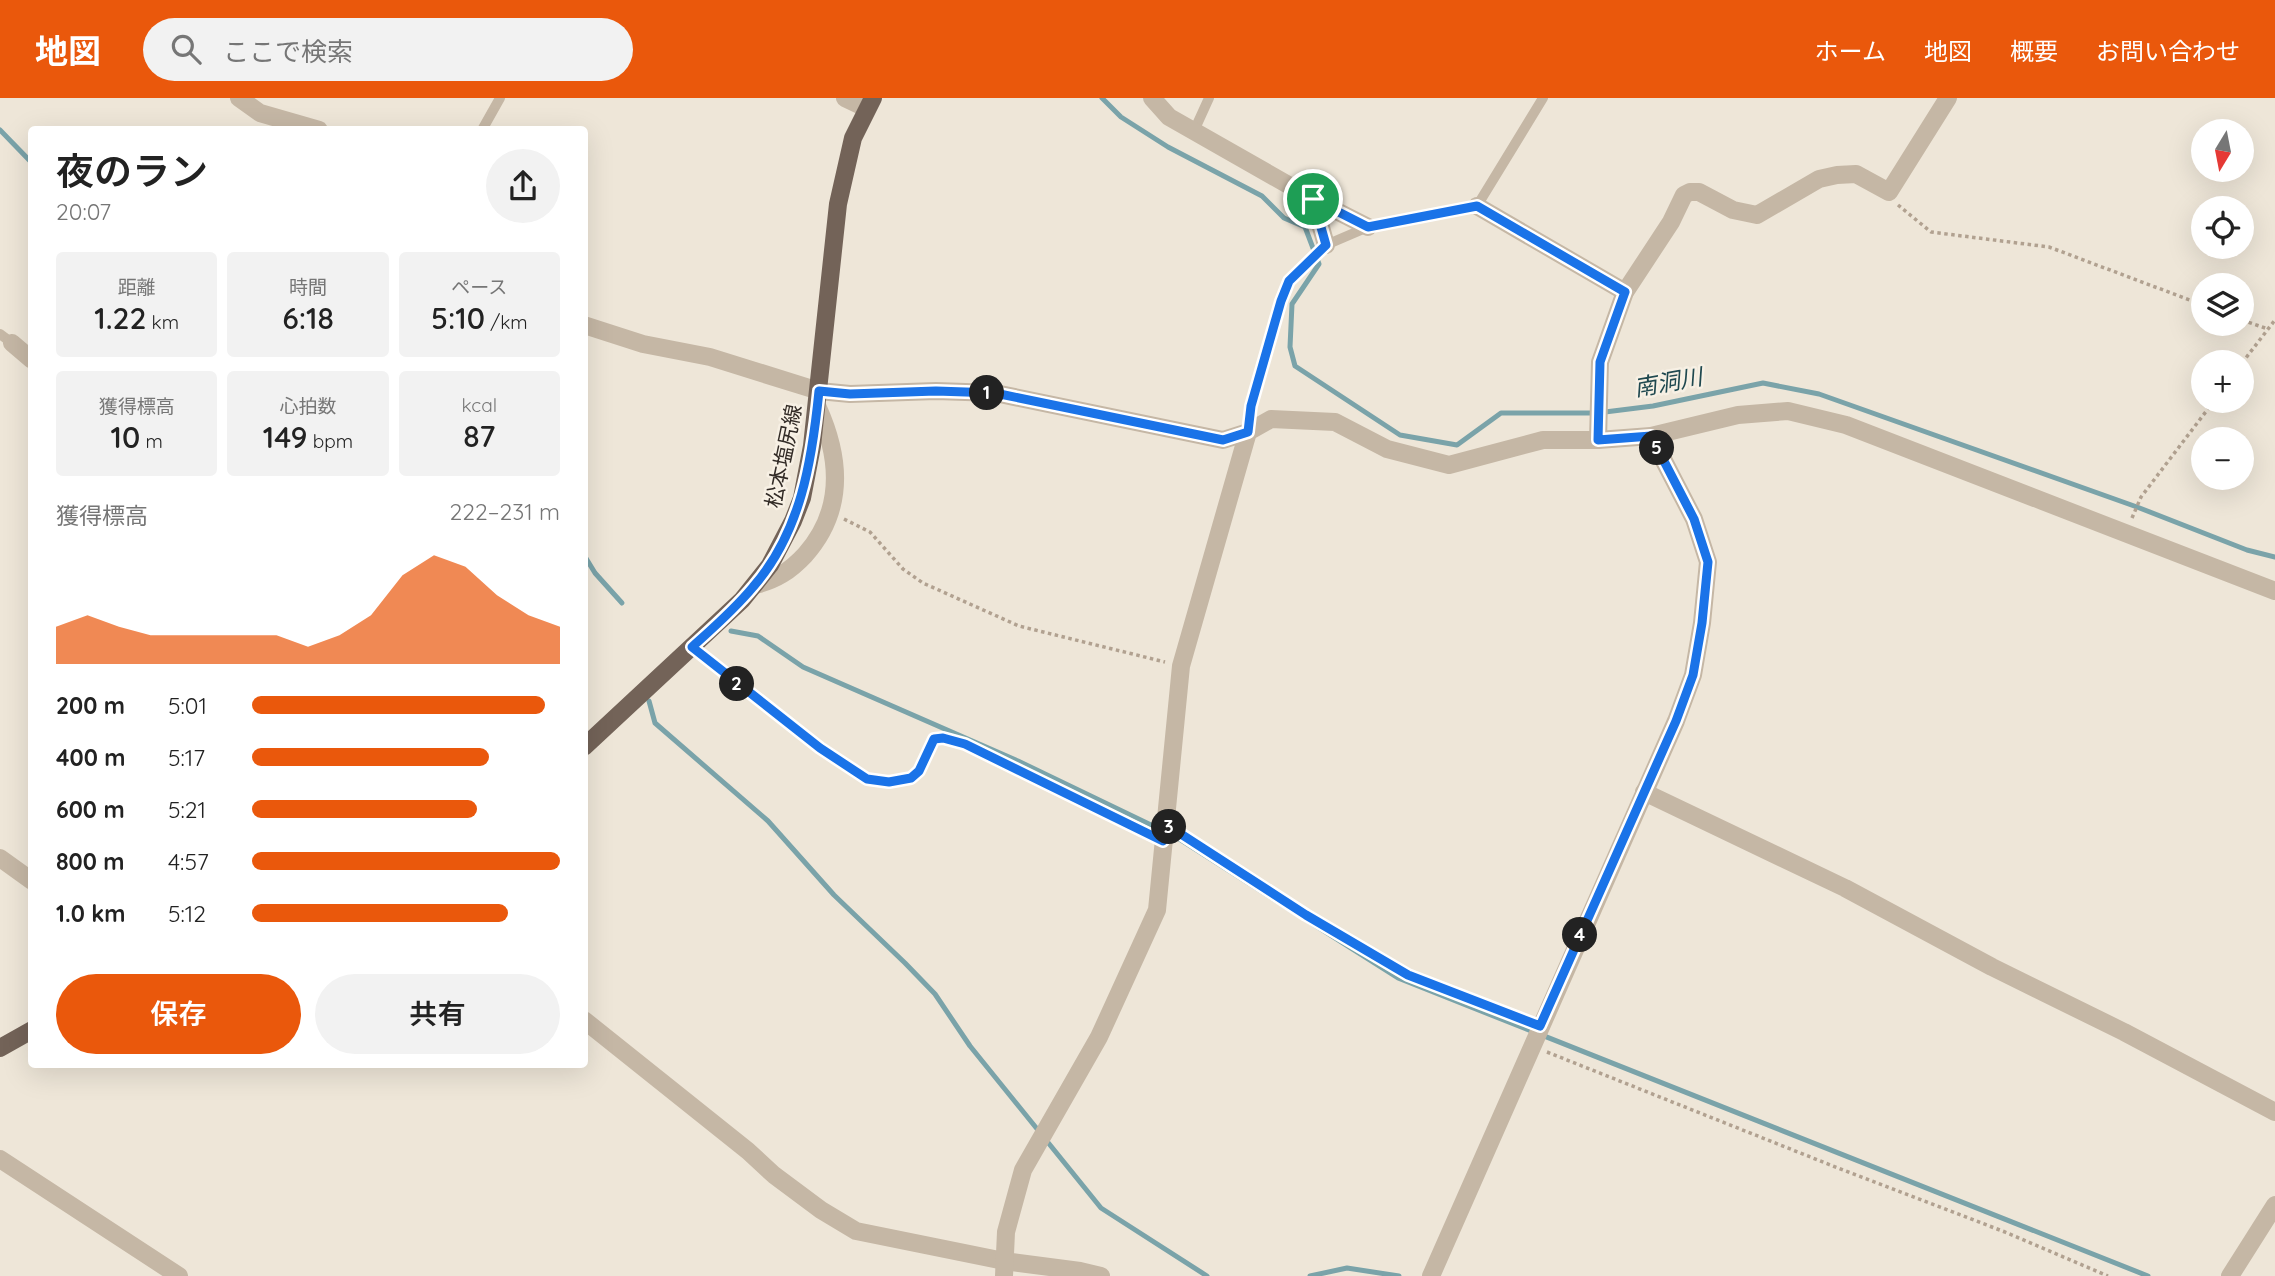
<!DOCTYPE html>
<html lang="ja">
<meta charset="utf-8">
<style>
:root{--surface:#fff;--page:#f2f2f2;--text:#222;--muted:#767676;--accent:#ea580c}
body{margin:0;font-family:Quicksand,"Noto Sans JP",sans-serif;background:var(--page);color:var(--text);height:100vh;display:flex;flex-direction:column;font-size:26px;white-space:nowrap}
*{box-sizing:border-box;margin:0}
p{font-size:23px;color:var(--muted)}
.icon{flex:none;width:38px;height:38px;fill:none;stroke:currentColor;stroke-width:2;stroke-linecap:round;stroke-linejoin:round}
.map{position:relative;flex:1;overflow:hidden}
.panel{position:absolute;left:28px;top:28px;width:560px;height:942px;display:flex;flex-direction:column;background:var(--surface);border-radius:7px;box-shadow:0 7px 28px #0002}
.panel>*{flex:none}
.needle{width:46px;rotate:190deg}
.controls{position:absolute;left:2191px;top:21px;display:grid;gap:14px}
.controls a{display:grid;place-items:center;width:63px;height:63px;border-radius:50%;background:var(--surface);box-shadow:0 7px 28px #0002;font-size:35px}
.pin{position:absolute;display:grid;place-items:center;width:60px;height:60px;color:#fff;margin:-30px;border:4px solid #fff;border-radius:50%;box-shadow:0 2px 7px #0007}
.km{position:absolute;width:35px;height:35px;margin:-18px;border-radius:50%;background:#222;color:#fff;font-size:19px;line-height:35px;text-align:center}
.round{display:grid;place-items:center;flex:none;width:74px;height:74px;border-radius:37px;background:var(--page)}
.overview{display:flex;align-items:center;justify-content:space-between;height:119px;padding:0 28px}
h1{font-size:38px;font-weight:600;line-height:52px}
.figures{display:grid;grid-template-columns:repeat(3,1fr);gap:10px;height:119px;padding:7px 28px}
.figures div{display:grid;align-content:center;border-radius:7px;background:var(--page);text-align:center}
.figures b{font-size:30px;font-weight:600}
.figures small{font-size:19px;font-weight:400}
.figures p{font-size:19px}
.chart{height:196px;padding:14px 28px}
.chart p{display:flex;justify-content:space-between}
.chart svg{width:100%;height:126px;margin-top:7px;fill:var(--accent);opacity:.7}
.primary-button{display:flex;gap:14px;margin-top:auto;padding:14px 28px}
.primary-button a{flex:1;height:80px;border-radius:42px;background:var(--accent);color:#fff;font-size:28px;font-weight:600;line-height:80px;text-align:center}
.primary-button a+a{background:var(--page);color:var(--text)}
ul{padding:0 28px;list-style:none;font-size:23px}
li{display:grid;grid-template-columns:112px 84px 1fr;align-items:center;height:52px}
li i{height:18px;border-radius:9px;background:var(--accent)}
header{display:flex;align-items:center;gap:42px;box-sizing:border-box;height:98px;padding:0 35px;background:var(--accent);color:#fff}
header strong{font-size:33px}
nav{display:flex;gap:38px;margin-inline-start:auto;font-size:24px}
.search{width:490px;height:63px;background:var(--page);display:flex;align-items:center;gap:18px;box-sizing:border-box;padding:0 24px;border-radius:38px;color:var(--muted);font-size:26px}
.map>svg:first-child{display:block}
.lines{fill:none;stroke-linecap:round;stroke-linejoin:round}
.stream{stroke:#7aa3a9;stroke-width:5}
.path{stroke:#b1a190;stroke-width:3.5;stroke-dasharray:3.5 3.5;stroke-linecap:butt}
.service{stroke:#c5b7a5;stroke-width:10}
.minor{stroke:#c5b7a5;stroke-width:18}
.tertiary{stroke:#c5b7a5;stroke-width:18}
.primary{stroke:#736358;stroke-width:18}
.route-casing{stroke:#fff;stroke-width:14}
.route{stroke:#1a73e8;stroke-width:9}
.labels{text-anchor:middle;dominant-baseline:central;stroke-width:5;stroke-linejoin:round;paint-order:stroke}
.street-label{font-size:21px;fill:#322b26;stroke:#f7f0e4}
.water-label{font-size:23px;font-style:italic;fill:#1f484f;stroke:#f7f0e4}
</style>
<header>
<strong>地図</strong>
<div class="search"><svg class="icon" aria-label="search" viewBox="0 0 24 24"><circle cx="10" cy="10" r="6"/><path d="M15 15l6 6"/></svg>ここで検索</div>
<nav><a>ホーム</a><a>地図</a><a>概要</a><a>お問い合わせ</a></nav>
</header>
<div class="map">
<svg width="2275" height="1178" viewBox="0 0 2275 1178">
<rect width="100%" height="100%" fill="#eee6d8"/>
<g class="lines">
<g class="stream">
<path d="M1102,0L1121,19L1168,49L1262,98L1284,120L1305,129L1319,166L1292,206L1290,249L1295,268L1400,337L1457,347L1501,315H1597L1653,308L1763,285L1819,296L2137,409L2247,452L2275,459"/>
<path d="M0,32L32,65"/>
<path d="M584,457L595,475L622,505"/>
<path d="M731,533L758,538L803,569L1018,663L1176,739L1398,880L2148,1178"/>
<path d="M649,603L655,625L768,723L834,797L905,865L935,896L970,948L1101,1110L1207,1178"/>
<path d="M1310,1178L1347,1170L1399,1178"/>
</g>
<g class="path">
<path d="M1898,107L1931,134L2049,149L2203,207"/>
<path d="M2242,222L2268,231"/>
<path d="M2242,265L2275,222"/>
<path d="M2132,420L2141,399L2214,303"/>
<path d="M844,421L870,434L903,471L923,485L1019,528L1165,564"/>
<path d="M704,559L820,650L867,681L889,684L911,680L919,673L934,641L943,640L965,646L1149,736"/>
<path d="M1182,737L1306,817L1408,878L1525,923"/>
<path d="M1547,954L1843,1072L2005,1134L2108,1178"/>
</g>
<g class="service">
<path d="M482,32L500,0"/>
<path d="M1194,33L1209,0"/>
<path d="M0,236L12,245"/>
<path d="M1248,334L1251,308L1281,203L1289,183L1309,162L1326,147L1368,129L1477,108L1543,0"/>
</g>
<g class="minor">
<path d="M239,0L260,15L319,32"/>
<path d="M845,0L866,10"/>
<path d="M1152,0L1169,19L1313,101L1368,129"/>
<path d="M1313,101L1326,147"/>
<path d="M1477,108L1625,194"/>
<path d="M584,227L643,246L710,259L819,293L850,296L936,293L995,295L1223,342L1248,334L1271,321L1335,324L1387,351L1449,367L1543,342H1598L1651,338L1738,317L1788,313L1846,327L2275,493"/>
<path d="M12,245L32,262"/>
<path d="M1598,342L1600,264L1625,194L1671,124L1684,97L1690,94H1699L1733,112L1757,117L1819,81L1837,77L1856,76L1889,94L1948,0"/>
<path d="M755,487C776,482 790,473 805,457C844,413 841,361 818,310"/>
<path d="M1644,694L1845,790L1992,869L2124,934L2275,1014"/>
<path d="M0,760L32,783"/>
<path d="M584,922L748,1053L774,1077L821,1112L856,1133L1004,1163L1080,1173L1101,1178"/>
<path d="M0,1061L179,1178"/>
<path d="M1004,1178L1006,1134L1023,1072L1099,939L1157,812L1181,568L1248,334"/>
<path d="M1431,1178L1676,623L1693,577L1702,525L1708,464L1694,421L1651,338"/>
</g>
<path class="tertiary" d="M2230,1178L2275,1107"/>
<g class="primary">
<path d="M584,649L742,502L770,467L793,423L802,400L812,348L838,106L853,40L873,0"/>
<path d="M0,950L32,932"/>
</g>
</g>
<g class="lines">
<g class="route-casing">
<path id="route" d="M1313,101L1368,129L1477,108L1625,194L1600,264L1598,342L1651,338L1694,421L1708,464L1702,525L1693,577L1676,623L1540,928L1408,877L1306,817L1167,727L1163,743L965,646L943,640L934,641L919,673L911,680L889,684L867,681L820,650L692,549C713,530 735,511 753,489C801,434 812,363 819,293L850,296L936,293L995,295L1223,342L1248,334L1251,308L1281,203L1289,183L1326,147Z"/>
</g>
<use href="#route" class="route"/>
</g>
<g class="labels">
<g class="street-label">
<text transform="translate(783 358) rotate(-78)">松本塩尻線</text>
</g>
<g class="water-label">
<text transform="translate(1668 284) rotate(-10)">南洞川</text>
</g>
</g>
</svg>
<div class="controls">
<a><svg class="needle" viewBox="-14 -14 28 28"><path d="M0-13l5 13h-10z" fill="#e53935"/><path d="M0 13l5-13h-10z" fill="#767676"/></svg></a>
<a><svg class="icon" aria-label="locate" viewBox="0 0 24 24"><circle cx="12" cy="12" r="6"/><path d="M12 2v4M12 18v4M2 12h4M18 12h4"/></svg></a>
<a><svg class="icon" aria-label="layers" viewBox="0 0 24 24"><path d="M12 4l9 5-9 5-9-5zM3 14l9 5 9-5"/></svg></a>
<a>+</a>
<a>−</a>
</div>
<div class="pin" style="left:1313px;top:101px;background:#1e9e55"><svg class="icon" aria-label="arrive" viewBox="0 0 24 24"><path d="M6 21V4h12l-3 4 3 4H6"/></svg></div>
<b class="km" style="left:987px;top:295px">1</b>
<b class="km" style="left:737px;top:586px">2</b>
<b class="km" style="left:1169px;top:729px">3</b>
<b class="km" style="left:1580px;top:837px">4</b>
<b class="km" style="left:1657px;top:350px">5</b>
<section class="panel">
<div class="overview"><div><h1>夜のラン</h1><p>20:07</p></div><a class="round"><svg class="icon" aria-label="share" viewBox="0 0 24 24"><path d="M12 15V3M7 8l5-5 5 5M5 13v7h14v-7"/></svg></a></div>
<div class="figures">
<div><p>距離</p><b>1.22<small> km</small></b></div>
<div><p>時間</p><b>6:18</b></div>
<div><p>ペース</p><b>5:10<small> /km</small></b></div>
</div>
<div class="figures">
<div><p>獲得標高</p><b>10<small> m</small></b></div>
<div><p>心拍数</p><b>149<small> bpm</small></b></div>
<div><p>kcal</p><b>87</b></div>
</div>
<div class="chart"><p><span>獲得標高</span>222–231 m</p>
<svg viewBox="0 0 160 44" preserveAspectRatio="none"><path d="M0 44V31L10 27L20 31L30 34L40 34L50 34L60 34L70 34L80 38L90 34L100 27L110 13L120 6L130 10L140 20L150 27L160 31V44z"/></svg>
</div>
<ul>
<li><b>200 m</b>5:01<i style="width:95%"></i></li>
<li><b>400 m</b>5:17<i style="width:77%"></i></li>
<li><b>600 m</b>5:21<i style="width:73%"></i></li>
<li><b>800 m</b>4:57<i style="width:100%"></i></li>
<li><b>1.0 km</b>5:12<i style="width:83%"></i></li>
</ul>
<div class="primary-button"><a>保存</a><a>共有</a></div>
</section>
</div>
